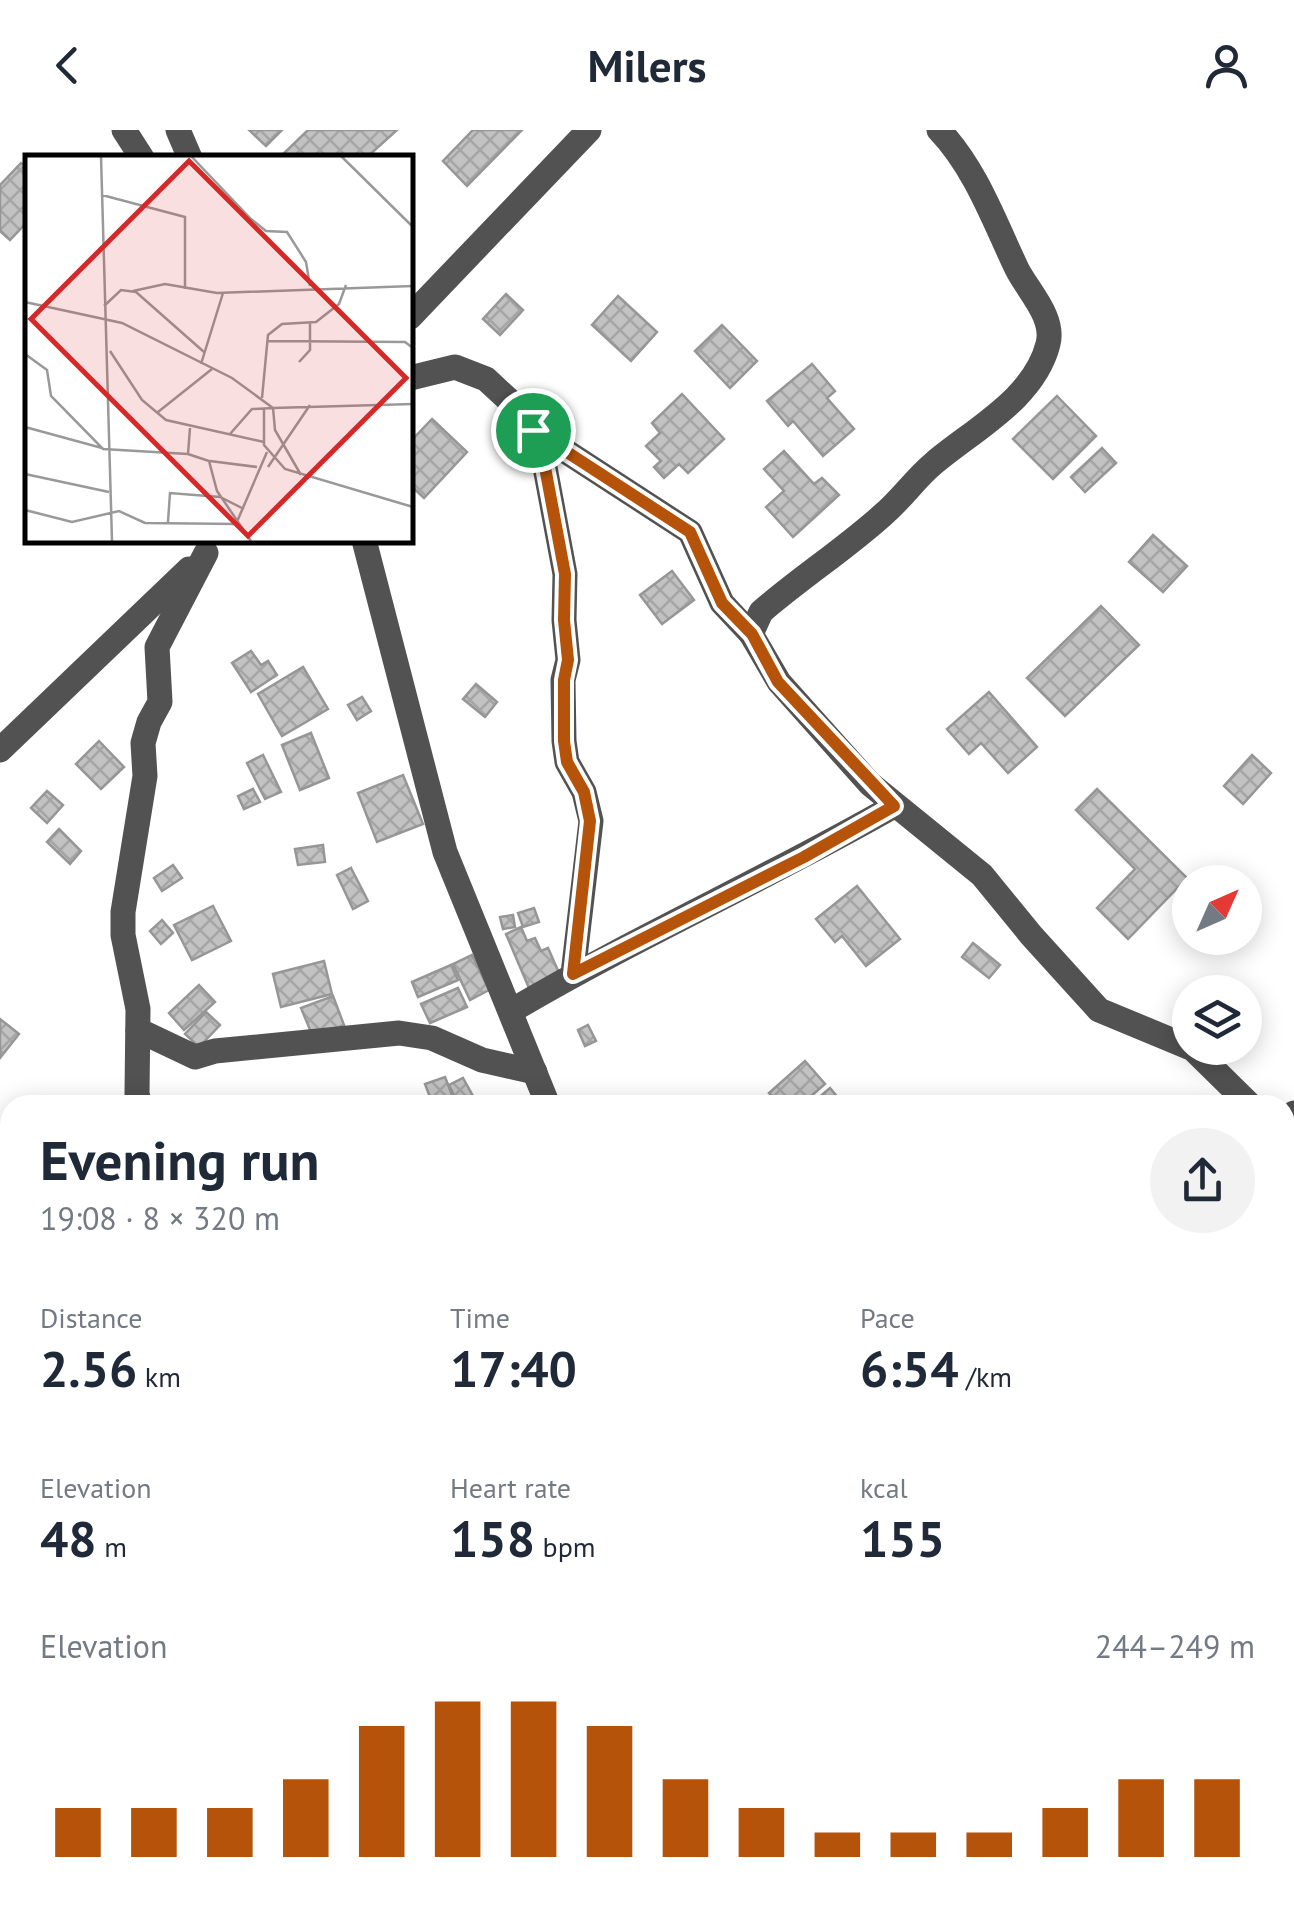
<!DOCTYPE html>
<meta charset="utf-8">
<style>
:root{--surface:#fff;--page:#f2f2f3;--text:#1f2937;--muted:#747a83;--accent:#b45309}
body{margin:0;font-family:"PT Sans",sans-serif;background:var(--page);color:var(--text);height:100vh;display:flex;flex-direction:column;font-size:38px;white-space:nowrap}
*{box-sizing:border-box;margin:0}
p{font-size:32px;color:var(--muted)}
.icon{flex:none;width:55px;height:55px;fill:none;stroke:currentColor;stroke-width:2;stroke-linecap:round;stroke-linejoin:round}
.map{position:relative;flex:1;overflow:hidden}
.details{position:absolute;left:0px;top:965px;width:1295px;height:812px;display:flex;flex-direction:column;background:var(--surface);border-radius:30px 30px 0 0;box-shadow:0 5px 25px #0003}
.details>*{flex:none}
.needle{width:65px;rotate:45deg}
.controls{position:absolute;left:1172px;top:735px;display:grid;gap:20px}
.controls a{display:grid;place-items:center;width:90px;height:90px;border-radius:50%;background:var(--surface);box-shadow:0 5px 25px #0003;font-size:50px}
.pin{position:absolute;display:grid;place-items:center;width:85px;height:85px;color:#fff;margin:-42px;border:5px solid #fff;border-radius:50%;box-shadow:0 2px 10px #0007}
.round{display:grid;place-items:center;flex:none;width:105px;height:105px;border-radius:52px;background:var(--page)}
.summary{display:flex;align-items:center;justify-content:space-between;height:170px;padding:0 40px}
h1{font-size:55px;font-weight:700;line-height:75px}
.stats{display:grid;grid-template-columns:repeat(3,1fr);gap:15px;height:170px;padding:10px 40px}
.stats div{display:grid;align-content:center}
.stats b{font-size:50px;font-weight:700}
.stats small{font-size:28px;font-weight:400}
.stats p{font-size:28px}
.chart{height:280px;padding:20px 40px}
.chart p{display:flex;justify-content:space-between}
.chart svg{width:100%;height:180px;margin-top:10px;stroke:var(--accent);stroke-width:6}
header{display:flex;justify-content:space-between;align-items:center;height:130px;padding:0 40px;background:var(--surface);font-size:45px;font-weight:700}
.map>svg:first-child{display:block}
.building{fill:url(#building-cross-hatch);stroke:#969696;stroke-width:2.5}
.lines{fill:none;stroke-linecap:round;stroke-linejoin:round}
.minor{stroke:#525252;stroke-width:25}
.route-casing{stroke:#fff;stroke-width:20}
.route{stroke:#b45309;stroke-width:12}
.inset-road{fill:none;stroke:#999;stroke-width:2.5}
.view{fill:#d62828;fill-opacity:0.15;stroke:#d62828;stroke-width:5}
.inset-edge{fill:none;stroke:#000;stroke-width:5}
</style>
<header><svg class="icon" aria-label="back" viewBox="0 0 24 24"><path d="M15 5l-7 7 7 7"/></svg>Milers<svg class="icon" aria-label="person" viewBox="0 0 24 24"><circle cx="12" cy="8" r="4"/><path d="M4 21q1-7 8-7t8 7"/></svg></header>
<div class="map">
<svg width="1294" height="1776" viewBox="0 0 1294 1776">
<defs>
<pattern id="building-cross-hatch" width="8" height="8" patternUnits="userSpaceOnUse" patternTransform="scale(2.5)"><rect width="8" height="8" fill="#c2c2c2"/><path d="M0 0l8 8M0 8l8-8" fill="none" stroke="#a5a5a5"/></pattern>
</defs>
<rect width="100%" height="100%" fill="#fff"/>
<g class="building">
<path d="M249,0H282L266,16Z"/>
<path d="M308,0H397L366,28H279Z"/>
<path d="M473,0H522L467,56L443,31Z"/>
<path d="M21,33L28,37V91L10,110L0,101V55Z"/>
<path d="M506,164L523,180L500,205L483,189Z"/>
<path d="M618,166L657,202L631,231L592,195Z"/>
<path d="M722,195L757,231L730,258L695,221Z"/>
<path d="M812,234L835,261L827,268L854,299L823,326L793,291L788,296L767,271Z"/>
<path d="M682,264L724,309L688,343L679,334L664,348L654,337L661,331L646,316L660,303L652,293Z"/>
<path d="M1057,266L1096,306L1053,349L1013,309Z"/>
<path d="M432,289L467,322L424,368L410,355V312Z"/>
<path d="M1102,318L1116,333L1085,362L1071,347Z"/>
<path d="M784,321L814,354L822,348L839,365L793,407L766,377L784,361L764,339Z"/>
<path d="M1153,405L1187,436L1163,462L1129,432Z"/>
<path d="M672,441L694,470L662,494L640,465Z"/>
<path d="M1101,476L1139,515L1065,586L1027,548Z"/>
<path d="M251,521L261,535L268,531L277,545L251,562L232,533Z"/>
<path d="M303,537L328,579L282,606L258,564Z"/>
<path d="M476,554L497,572L485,587L463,569Z"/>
<path d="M989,562L1037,617L1008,643L981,613L969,624L947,599Z"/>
<path d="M362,567L371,581L357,590L348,575Z"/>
<path d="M311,603L329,648L300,660L282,615Z"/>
<path d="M99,611L124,637L101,659L76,634Z"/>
<path d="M263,625L281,662L265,669L247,633Z"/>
<path d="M1252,625L1271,643L1243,674L1224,656Z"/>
<path d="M403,645L423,694L377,712L358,663Z"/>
<path d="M253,659L260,672L244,679L238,666Z"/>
<path d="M1097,659L1187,748L1128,809L1097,778L1135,739L1076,680Z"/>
<path d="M47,661L63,675L47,693L31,678Z"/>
<path d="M59,699L81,721L70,734L47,712Z"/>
<path d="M323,715L325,732L298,735L295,719Z"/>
<path d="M173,735L182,748L162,761L154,748Z"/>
<path d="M351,738L368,771L353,779L337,745Z"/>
<path d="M857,756L900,809L866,836L842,806L835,812L816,789Z"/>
<path d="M213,776L231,811L192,830L174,795Z"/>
<path d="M534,778L539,792L523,797L518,783Z"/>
<path d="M513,785L515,797L503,799L500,787Z"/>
<path d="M162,790L173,803L161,814L150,801Z"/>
<path d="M521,797L527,811L535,808L541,821L548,818L560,845L529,858L506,804Z"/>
<path d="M973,813L1000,835L989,848L962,827Z"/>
<path d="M472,825L489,860L470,870L453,834Z"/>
<path d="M324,831L332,864L281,877L273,844Z"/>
<path d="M451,835L458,850L418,867L412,852Z"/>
<path d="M199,855L215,872L184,900L169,883Z"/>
<path d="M458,858L467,877L430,893L421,874Z"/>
<path d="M333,866L344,895L313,907L301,878Z"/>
<path d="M206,882L220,895L199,917L185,904Z"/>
<path d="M0,889L19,904L0,928Z"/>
<path d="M588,895L596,911L585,916L578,900Z"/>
<path d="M805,931L825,954L801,975H771L776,970L769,963Z"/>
<path d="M445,947L456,975H433L425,954Z"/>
<path d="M463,948L478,975H459L449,955Z"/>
<path d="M830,958L844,975H810Z"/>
<path d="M10,1002V1031L0,1023V1014Z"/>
<path d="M3,1350L10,1359V1371L0,1379V1353Z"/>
<path d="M1285,1492L1294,1502V1513L1285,1521Z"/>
<path d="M1285,1566L1294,1576V1591L1286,1599Z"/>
<path d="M0,1568L10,1580V1592L0,1600Z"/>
<path d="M1294,1606V1624L1285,1633V1615Z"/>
<path d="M201,1768H234L241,1776H201L197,1771Z"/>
<path d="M335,1768H344L351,1776H323Z"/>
<path d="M370,1768H405L393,1776H377Z"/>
</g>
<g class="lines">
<g class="minor">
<path d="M124,0L142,28"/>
<path d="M178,0L190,28"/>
<path d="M410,187L589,0"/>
<path d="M410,248L455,237L486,249L528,288L541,316L565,444L564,490L568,530L563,550L564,611L567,632L584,662L591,691L573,844"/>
<path d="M533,300L690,402L722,473L751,504L779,552L870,654L982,745L1031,805L1099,880L1193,919L1250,975"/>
<path d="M364,410L445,722L548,975"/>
<path d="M751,504L761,482C801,447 847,418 886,382C903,367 916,348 934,333C974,299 1034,269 1048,214C1055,187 1028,161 1017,139C994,91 976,39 939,0"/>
<path d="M0,620L189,439"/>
<path d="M511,881C636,807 768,748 894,676"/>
<path d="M138,900L195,927L215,921L399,903L432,908L482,930L535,942"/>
<path d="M140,975L137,964L138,879L123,805V782L145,646L143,613L149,592L160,572L157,517L206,423"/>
<path d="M1285,996L1294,983"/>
<path d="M0,1099L10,1111"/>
<path d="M1285,1197H1294"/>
<path d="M0,1445L10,1458"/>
<path d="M1285,1471L1294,1481"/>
<path d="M0,1706L2,1676L10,1645"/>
<path d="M483,1768L487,1776"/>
<path d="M1052,1768L1058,1776"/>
</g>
</g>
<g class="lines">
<g class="route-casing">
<path id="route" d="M533,300L690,402L722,473L752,504L778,552L894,676L804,727L573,844L590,691L584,662L567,632L564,611V550L568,530L564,490L565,444L541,316Z"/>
</g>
<use href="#route" class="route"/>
</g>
<g transform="translate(25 25)">
<rect width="388" height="388" fill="#fff"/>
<path class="inset-road" d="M76,1L87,386M166,1L226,64L241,76L262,77L281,107L285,131M316,1L387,71M77,40L160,62V134M388,50V93M108,136L140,129L192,138L388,131M0,147L97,168L207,223L248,253L388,249M79,151L96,135L111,137L179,197M242,186L380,187L388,193M85,196L117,245L141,265L239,287M0,199L22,215L26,241L78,294L163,299M274,207L285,195V168M176,209L198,138M237,243L243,180L257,169L291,167L314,149L321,130M239,253V290L260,314L388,352M133,257L187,214M0,272L77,293M165,273L163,299L184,306L192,336L226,386M205,279L227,254L248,253L250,275L276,320M185,306L232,312M243,312L285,250M0,319L84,337M0,355L47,367L94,356L120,368L211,369L242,297M143,367L145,338L195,342L219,354"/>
<path class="view" d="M164,6L381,223L223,381L6,164Z"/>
<rect width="388" height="388" class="inset-edge"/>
</g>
</svg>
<div class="controls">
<a><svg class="needle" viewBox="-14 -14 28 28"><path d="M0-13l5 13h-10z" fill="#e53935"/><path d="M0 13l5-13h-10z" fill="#747a83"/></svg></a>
<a><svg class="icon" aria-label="layers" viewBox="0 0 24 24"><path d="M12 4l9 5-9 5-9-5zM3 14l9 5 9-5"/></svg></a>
</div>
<div class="pin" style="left:533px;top:300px;background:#1e9e55"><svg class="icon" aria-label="arrive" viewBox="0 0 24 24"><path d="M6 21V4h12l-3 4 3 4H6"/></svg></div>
<section class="details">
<div class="summary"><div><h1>Evening run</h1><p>19:08 · 8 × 320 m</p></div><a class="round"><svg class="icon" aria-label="share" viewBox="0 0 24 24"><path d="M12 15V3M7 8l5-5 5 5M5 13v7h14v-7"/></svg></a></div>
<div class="stats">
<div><p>Distance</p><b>2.56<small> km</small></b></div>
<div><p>Time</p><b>17:40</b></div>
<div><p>Pace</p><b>6:54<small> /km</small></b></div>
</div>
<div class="stats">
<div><p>Elevation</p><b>48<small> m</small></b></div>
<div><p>Heart rate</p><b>158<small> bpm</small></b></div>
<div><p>kcal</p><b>155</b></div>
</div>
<div class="chart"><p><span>Elevation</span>244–249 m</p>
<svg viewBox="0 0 160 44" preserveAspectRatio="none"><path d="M5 44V32M15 44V32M25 44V32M35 44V25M45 44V12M55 44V6M65 44V6M75 44V12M85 44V25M95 44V32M105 44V38M115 44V38M125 44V38M135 44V32M145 44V25M155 44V25"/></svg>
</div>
</section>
</div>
